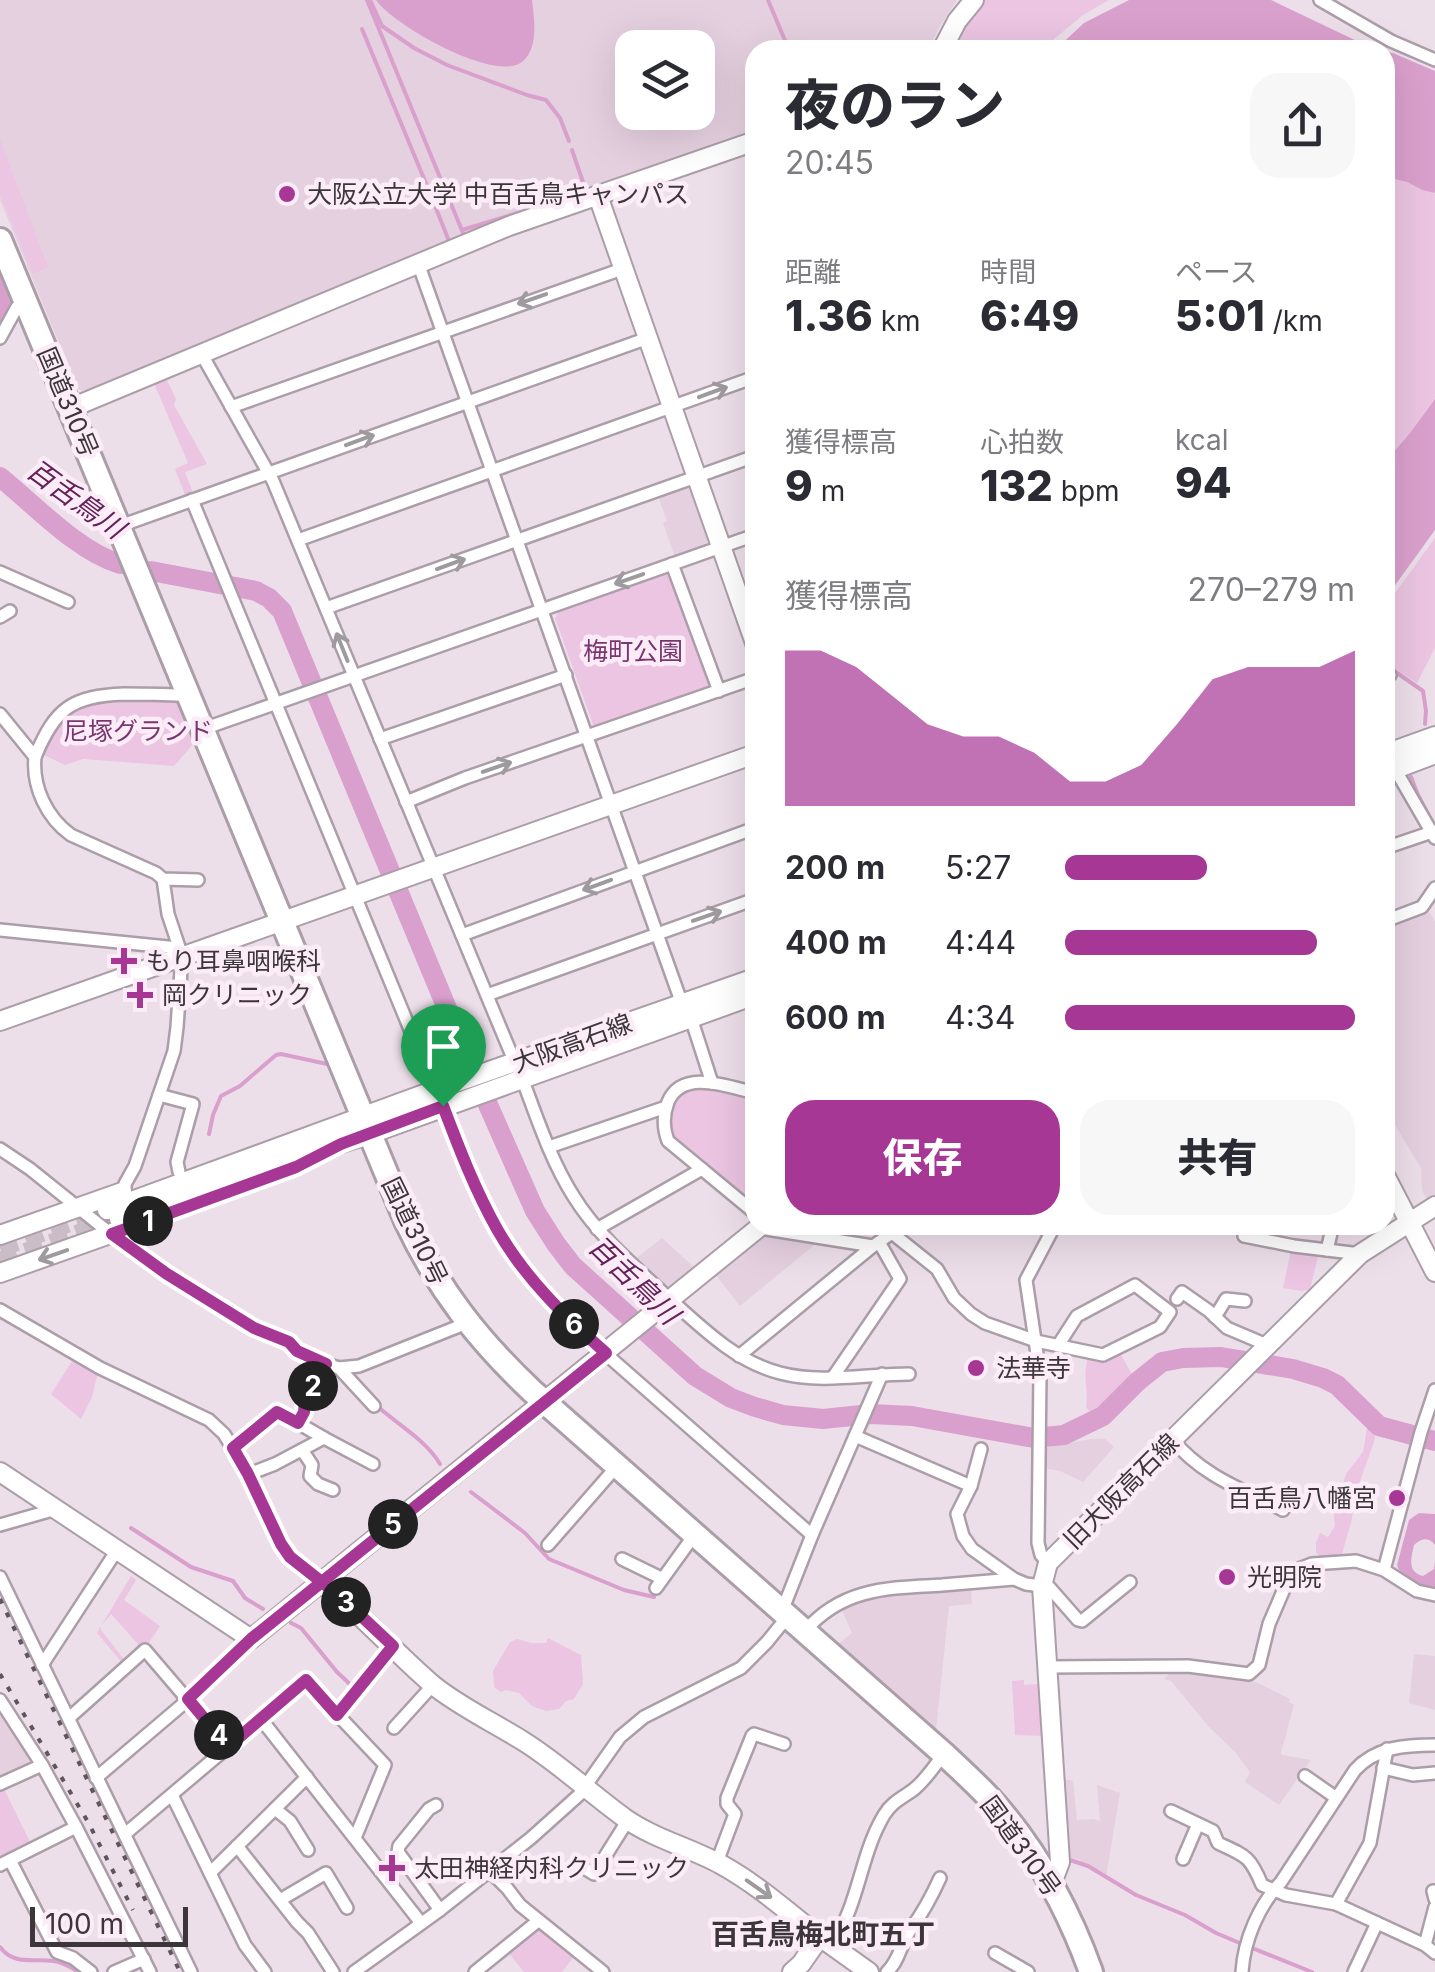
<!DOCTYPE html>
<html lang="ja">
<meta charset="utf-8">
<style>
:root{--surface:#fff;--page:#f7f7f7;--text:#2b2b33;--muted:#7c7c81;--accent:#a63795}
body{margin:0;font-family:Inter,"Noto Sans JP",sans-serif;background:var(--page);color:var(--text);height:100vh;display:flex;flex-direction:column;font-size:38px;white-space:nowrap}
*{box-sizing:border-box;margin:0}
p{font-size:32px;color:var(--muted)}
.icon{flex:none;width:55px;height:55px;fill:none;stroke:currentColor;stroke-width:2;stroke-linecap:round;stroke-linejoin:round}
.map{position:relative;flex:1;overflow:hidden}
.side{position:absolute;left:745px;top:40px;width:650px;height:1195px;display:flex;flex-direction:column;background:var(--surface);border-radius:30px;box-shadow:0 10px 40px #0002}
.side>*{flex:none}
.buttons{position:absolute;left:615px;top:30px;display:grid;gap:20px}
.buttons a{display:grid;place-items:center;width:100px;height:100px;border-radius:20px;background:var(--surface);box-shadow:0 10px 40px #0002;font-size:50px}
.scale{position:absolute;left:30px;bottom:25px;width:158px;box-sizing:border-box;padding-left:10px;border:5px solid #3c363b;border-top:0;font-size:28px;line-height:35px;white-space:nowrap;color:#3c363b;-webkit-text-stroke:8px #fbecf7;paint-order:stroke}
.pin{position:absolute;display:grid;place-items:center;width:85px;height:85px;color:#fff;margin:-102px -42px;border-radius:50% 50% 50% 0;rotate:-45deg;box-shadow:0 0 10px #0007}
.pin .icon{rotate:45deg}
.km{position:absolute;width:50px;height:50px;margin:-25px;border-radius:50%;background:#222;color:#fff;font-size:28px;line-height:50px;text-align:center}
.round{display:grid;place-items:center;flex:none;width:105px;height:105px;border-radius:30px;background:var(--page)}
.overview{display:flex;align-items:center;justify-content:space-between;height:170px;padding:0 40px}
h1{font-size:55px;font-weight:800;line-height:75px}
.figures{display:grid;grid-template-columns:repeat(3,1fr);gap:15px;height:170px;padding:10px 40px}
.figures div{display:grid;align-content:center}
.figures b{font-size:42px;font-weight:800}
.figures small{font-size:28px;font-weight:400}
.figures p{font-size:28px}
.chart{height:280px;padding:20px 40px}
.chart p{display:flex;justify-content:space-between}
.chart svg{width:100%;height:180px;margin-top:10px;fill:var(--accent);opacity:.7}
.button{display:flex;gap:20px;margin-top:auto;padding:20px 40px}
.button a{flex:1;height:115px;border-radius:30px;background:var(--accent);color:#fff;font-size:40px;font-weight:800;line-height:115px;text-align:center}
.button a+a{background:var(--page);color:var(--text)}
ul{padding:0 40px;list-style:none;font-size:32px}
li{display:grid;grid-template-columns:160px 120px 1fr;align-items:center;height:75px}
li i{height:25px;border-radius:12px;background:var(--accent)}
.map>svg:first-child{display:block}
.built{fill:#e5d0df;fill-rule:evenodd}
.green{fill:#ebc5e2}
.water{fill:#daa0cd}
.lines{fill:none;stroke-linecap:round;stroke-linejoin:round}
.stream{stroke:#daa0cd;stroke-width:4}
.river{stroke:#daa0cd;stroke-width:20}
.primary-tunnel{stroke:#cabdc7;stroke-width:18;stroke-dasharray:18 9;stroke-linecap:butt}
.street-casing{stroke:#ac9ea9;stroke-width:16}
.secondary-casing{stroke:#ac9ea9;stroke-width:22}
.primary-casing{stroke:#ac9ea9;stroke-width:22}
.highway-casing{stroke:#ac9ea9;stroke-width:28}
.street{stroke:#fff;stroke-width:11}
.secondary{stroke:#fff;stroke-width:18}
.primary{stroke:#fff;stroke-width:18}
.highway{stroke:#fff;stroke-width:22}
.rail{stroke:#5e565c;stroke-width:4;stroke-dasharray:5 10;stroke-linecap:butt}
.oneway{stroke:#9e9a9d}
.route-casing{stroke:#fff;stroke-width:20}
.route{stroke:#a63795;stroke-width:12}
.poi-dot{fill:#a63795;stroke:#fbecf7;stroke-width:4}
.labels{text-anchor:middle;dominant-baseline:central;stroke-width:9;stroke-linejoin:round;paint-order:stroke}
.poi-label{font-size:25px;fill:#3c363b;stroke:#fbecf7;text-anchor:start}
.street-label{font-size:25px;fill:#3c363b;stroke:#fbecf7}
.park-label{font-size:25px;fill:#7a366f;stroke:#fbecf7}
.water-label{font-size:28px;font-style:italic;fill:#64215a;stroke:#fbecf7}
.neighbourhood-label{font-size:28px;font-weight:bold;fill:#3c363b;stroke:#fbecf7}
</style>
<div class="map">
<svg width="1435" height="1972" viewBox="0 0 1435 1972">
<rect width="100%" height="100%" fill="#eddfea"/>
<g class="built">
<path d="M0,0H957L938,29L929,50H755V129L535,206V209L449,241L84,391L78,389L0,200ZM632,48H698V112H632Z"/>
<path d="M685,486L690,488L708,540L705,546L675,557L663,523L667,521L658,496Z"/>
<path d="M1423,911L1430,913L1435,921V1195L1427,1200L1422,1190L1421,1168L1392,1120L1385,1123V925Z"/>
<path d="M765,1236L818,1242L740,1306L716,1275Z"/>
<path d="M662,1238L695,1268L670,1288L664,1287L634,1260Z"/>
<path d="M1090,1439H1105L1114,1447L1083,1482L1060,1471L1043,1468L1044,1448Z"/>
<path d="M971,1585L972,1604L949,1606L936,1730L838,1644L852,1633L841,1608L867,1596Z"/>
<path d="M1414,1654L1435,1656V1710L1409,1703Z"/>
<path d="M1188,1671L1256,1682L1290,1699L1289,1702L1294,1705L1281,1753L1282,1755L1311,1760L1279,1805L1245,1782L1250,1772L1235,1752L1209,1727L1171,1681L1164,1679L1170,1673Z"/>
<path d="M0,1716L5,1718L30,1759L29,1764L0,1777Z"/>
<path d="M1064,1779L1073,1781L1077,1820L1093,1819L1100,1821L1097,1785L1120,1793L1106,1877L1078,1859L1066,1857L1061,1781Z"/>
</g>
<g class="green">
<path d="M985,0H1109L1083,15L1041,50H953L966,23Z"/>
<path d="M0,140L48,267L33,274L0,194Z"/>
<path d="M1385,177L1407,182L1422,190L1435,193V399L1410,433L1385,462Z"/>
<path d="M165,376L176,399L174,405L207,464L185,472L193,493L185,495L175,469L188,463L153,381Z"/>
<path d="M1435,538V648L1417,683L1391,666H1385V607Z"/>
<path d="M667,573L672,575L711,685L709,689L599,729L594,727L555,618L558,612Z"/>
<path d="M106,698L177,700L195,742L174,766L83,759L65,765L42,754C59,717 65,707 106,698Z"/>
<path d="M696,1088L755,1099V1204L673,1140C663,1117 671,1094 696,1088Z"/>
<path d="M1291,1250L1319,1253L1310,1289L1302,1291L1283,1288Z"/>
<path d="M1120,1353L1134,1378L1112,1399L1090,1412L1086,1407C1089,1387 1082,1378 1088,1358L1103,1361Z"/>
<path d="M74,1358L98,1372L92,1397L81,1419L51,1394Z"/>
<path d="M1367,1428L1375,1433V1439L1354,1498L1352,1519L1342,1554L1321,1557L1316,1552V1543L1320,1533L1328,1537L1335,1526L1332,1497L1340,1493L1346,1474L1363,1452Z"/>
<path d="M131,1576L136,1580L124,1600L160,1626L148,1644L136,1654L133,1651L138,1644L111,1614L101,1626V1630L123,1658L127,1656L130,1660L124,1665L97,1633Z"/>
<path d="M548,1638L581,1655L583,1684L574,1699L566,1701L559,1709L546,1711L532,1706L519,1693L506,1690L501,1692L494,1687L493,1671L510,1642L517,1639L531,1643H546Z"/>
<path d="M1024,1680V1685L1039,1684L1042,1736L1015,1735L1012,1681Z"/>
<path d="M3,1787L31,1844L0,1860V1788Z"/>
<path d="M536,1930H542L575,1955L562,1972H524L508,1952Z"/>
</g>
<g class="water">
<path d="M376,0H532C534,18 539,47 523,61C497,85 392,24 376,0Z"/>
<path d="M1129,0H1271L1361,43L1369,42L1383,50H1055L1084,23Z"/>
<path d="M1385,52L1393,53L1435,71V193L1422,190L1407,182L1385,177Z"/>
<path d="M1435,399V530L1385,599V462L1410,433Z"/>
<path d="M1419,1513L1435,1514V1545C1428,1537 1422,1538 1414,1545C1411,1558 1407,1572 1423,1576L1434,1569L1435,1561V1591C1420,1587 1402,1581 1397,1565L1409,1520Z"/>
</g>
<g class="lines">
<g class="stream">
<path d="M367,0L446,192"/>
<path d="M370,0L382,26L414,48L447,65L527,95L546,100L560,118L569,141"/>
<path d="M768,0L789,50"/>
<path d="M362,29L432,198"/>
<path d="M572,150L584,185"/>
<path d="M449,199L463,233"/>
<path d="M435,206L449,241"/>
<path d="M462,230L534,208"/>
<path d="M1385,669L1390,668L1423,691L1426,711L1425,724"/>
<path d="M1411,777L1418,795L1434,825"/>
<path d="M209,1134L213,1115L221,1096L240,1086L276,1055L281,1054L327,1064"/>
<path d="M376,1405C398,1425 425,1439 440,1464"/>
<path d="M471,1492L525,1533L549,1559L624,1590L654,1597"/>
<path d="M131,1528L191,1567L233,1581L245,1598L263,1609"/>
<path d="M291,1623L301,1628L337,1672L353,1687"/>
<path d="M1070,1860L1088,1866L1136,1895L1185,1915L1216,1933L1242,1944"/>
<path d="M0,1947C14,1966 34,1958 54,1961C63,1962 69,1967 77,1971"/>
<path d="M1252,1948L1312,1972"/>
</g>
<g class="river">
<path d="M0,287L6,303L0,319"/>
<path d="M0,477C35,505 77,551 120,564"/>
<path d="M151,571L256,591L269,598L282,611L470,1064L535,1211L556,1244L573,1266L695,1376L731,1398L755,1407L783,1415L823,1419L871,1414L912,1416L1034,1438L1064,1435L1103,1416L1137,1382L1162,1362L1183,1358L1221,1357L1293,1369L1323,1378L1337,1385L1379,1426L1435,1441"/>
</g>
<g class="primary-tunnel">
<path d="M0,1248L103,1211"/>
<path d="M0,1261L119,1219"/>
</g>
<g class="street-casing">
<g id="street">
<path d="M1320,0L1391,41L1435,60"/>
<path d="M418,263L682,1004"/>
<path d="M0,338L17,307L26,303"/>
<path d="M201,353L273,481L515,1063"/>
<path d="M231,407L625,268"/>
<path d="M192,500L435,1090"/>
<path d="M120,526L648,338"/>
<path d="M298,540L755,377"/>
<path d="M672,564L719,691"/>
<path d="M0,572L68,602"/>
<path d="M326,608L755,456"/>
<path d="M0,617L10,611"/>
<path d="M1385,676L1390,675"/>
<path d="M0,714L35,757C55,708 72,696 124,694C146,694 167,694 189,696"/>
<path d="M203,729L755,535"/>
<path d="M380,739L566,675"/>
<path d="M35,757C32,787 47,818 71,835L156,873L163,879L198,880"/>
<path d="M1395,769L1435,838"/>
<path d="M406,802L465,778L755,678"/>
<path d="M1385,848L1435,831"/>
<path d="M1385,921L1422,907L1435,888"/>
<path d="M0,930L178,948"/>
<path d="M462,935L755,828"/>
<path d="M487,995L755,899"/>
<path d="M691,1018L712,1083"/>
<path d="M522,1078C537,1118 551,1161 574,1197C597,1234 630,1262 662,1292C697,1323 733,1361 780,1373C821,1384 867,1374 909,1374"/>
<path d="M755,1093C729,1087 682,1068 668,1102C663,1115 663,1128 668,1141L755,1213"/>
<path d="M159,1095L193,1104L177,1162L179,1172"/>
<path d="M443,1107C460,1148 475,1190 497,1229C523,1275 561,1312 599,1348L812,1535"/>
<path d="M549,1147L666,1107"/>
<path d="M0,1149L30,1169L106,1230L167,1275L254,1328L289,1342L297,1351L326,1364L339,1368L359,1366L457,1327L465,1320"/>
<path d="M125,1191V1184L135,1166L174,1051L177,1027L182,956L168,914L163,879"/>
<path d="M1246,1225L1244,1236L1294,1246L1360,1254"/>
<path d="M759,1228L873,1246"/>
<path d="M597,1229L702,1169"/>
<path d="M892,1233L937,1269L954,1298L971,1314L985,1323L1036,1341L1103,1355L1160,1327L1170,1312L1135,1285L1077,1316L1059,1344"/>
<path d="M1327,1250L1333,1225"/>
<path d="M1177,1299L1182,1292L1209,1311L1227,1328L1267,1345"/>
<path d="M0,1310L100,1368L209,1420L224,1434L249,1474L281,1544L290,1557L321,1582"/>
<path d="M1215,1317L1226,1299L1245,1301"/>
<path d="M739,1356L873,1246L892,1233L893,1225"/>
<path d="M339,1368L374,1406"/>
<path d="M833,1377L900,1279L879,1242"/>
<path d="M298,1423L324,1438"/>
<path d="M855,1436L971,1486"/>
<path d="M1173,1440C1201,1475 1243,1490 1283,1510"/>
<path d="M233,1448L277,1412L298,1423L304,1411L305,1401L326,1364"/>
<path d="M981,1449L971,1486L957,1514L963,1536L972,1549L1014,1579L1026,1584L1049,1587L1078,1620L1082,1621L1130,1582"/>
<path d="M302,1450L312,1465L310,1476L318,1484L333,1490"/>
<path d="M249,1474L275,1464L324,1438L373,1464"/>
<path d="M0,1525L56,1509"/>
<path d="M548,1545L617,1466"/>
<path d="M622,1559L661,1578"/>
<path d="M1048,1563L1041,1555L1038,1543L1040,1374L1026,1280L1055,1225"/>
<path d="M1384,1570L1421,1432L1435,1390"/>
<path d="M0,1577L191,1972"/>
<path d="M656,1588L695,1534"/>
<path d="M780,1609L786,1601L812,1535L882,1374"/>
<path d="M805,1631C843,1587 890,1588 942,1585C966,1583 990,1581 1014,1579"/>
<path d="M42,1665L117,1550"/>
<path d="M1047,1667L1188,1666L1249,1674L1259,1665L1269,1624L1287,1582L1299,1569L1312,1564L1356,1561L1384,1570L1417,1591L1435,1595"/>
<path d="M0,1700L42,1765L76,1827L150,1972"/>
<path d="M337,1715L393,1647"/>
<path d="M69,1718L145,1650L228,1747"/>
<path d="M261,1719L421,1923"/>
<path d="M394,1728L433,1685"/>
<path d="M1383,1768L1413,1775L1435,1773"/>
<path d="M1305,1776L1335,1797"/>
<path d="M96,1778L189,1699L251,1639"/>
<path d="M0,1784L42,1765"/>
<path d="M172,1795L245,1945L265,1972"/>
<path d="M436,1805L429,1809L399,1846L398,1852L440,1910"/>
<path d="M275,1809L290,1821L308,1850"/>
<path d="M1171,1811L1213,1831L1218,1843C1246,1856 1250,1856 1262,1885L1286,1895L1336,1904L1425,1945L1435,1953"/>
<path d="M125,1834L306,1681L385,1765L355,1838"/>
<path d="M237,1846L297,1922L308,1933L333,1972"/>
<path d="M1183,1859L1198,1824"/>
<path d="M10,1860L57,1952L73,1958L91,1972"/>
<path d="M717,1862L735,1814L727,1804V1798L752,1736L754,1734L784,1744"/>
<path d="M576,1863L594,1874L628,1820"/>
<path d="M0,1865L76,1827"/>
<path d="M490,1871L507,1888L520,1905L603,1972"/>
<path d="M210,1873L307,1777"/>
<path d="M1435,1891H1433L1435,1899"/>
<path d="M280,1900L326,1873L347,1908"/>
<path d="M1336,1904L1370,1843L1387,1749"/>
<path d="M831,1945C860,1904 859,1857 884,1815C892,1802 902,1798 913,1790C925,1781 934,1766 944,1754"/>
<path d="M1425,1945L1435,1907"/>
<path d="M995,1953L1028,1972"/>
<path d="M114,1972L144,1959"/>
<path d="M354,1972L440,1910L531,1838L579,1795L620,1737L644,1717L741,1668L767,1642L788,1616"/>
<path d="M475,1972L538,1921"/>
<path d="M887,1972C900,1960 901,1942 911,1929C924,1911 931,1898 940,1878"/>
<path d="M1242,1972C1244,1940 1259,1905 1281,1882L1355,1770C1376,1747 1405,1745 1435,1745"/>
<path d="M1354,1972L1377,1923"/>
</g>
</g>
<g class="secondary-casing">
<g id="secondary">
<path d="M942,50L957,21L974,0"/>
<path d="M598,196L755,643"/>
<path d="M71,408L509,226L755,141"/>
<path d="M0,1021L755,754"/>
<path d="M1385,1175L1435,1272"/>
<path d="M0,1472L251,1639L762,1225"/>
<path d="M321,1582C361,1613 394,1652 433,1685C460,1707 493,1722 523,1741C560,1764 591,1794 626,1819C655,1839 691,1848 722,1865C758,1885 788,1912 820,1937"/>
</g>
</g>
<g class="primary-casing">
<g id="primary">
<path d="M1385,754L1435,736"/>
<path d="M1385,773L1435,754"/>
<path d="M107,1210L435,1090L755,978"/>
<path d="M119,1219L249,1172L370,1134L755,995"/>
<path d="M0,1235L122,1192"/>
<path d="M0,1273L144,1222"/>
<path d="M1052,1883L1060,1862L1042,1586L1048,1563L1360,1254L1435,1206"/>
<path d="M792,1972L801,1964L820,1937L869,1972"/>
</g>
</g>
<g class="highway-casing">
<path id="highway" d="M0,240L406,1221C438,1289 478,1340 532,1391L944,1754C961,1770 979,1786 994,1803C1038,1853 1069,1911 1091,1972"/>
</g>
<use href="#street" class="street"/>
<use href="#secondary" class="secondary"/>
<use href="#primary" class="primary"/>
<use href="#highway" class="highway"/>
<g class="rail">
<path d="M0,1599L180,1972"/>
<path d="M0,1674L88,1822L133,1910"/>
</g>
</g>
<defs><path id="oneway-shaft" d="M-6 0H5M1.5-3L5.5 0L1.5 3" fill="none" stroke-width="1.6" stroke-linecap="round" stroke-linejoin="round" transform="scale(2.5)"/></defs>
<g class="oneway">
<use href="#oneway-shaft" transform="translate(532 299) rotate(161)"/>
<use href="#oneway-shaft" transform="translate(713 392) rotate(-20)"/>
<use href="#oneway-shaft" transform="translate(360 440) rotate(-20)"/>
<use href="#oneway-shaft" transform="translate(451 564) rotate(-20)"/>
<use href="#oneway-shaft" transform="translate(629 579) rotate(161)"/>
<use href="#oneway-shaft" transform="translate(342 647) rotate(-112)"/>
<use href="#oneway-shaft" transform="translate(497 767) rotate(-19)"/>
<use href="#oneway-shaft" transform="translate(597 885) rotate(160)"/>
<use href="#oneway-shaft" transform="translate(707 916) rotate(-19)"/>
<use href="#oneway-shaft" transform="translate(53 1255) rotate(161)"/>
<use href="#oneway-shaft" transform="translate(759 1889) rotate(35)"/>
</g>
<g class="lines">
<g class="route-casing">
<path id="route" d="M443,1106L341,1144L296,1167L112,1234L167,1274L254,1328L289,1342L297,1351L326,1364L305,1401L304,1412L298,1423L277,1412L233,1448L248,1474L281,1544L290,1557L342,1598L393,1646L337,1715L306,1680L228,1747L188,1699L251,1639L606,1353C565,1317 524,1277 497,1229C475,1190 459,1148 443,1106"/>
</g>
<use href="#route" class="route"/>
</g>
<g class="poi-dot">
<circle cx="287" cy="194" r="10"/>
<path d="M119 946h10v10h10v10h-10v10h-10v-10h-10v-10h10z"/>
<path d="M135 980h10v10h10v10h-10v10h-10v-10h-10v-10h10z"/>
<circle cx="976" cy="1368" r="10"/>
<circle cx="1397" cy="1498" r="10"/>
<circle cx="1227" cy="1577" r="10"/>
<path d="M387 1853h10v10h10v10h-10v10h-10v-10h-10v-10h10z"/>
</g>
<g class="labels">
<g class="poi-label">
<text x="307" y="194">大阪公立大学 中百舌鳥キャンパス</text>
<text x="146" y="961">もり耳鼻咽喉科</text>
<text x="162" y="995">岡クリニック</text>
<text x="996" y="1368">法華寺</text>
<text x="1377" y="1498" text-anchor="end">百舌鳥八幡宮</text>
<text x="1247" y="1577">光明院</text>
<text x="414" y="1868">太田神経内科クリニック</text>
</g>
<g class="street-label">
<text transform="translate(68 402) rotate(67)">国道310号</text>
<text transform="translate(572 1043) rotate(-20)">大阪高石線</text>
<text transform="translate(415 1231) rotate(64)">国道310号</text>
<text transform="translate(1121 1491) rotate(-45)">旧大阪高石線</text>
<text transform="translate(1021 1846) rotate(54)">国道310号</text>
</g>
<g class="park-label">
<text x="633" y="651">梅町公園</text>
<text x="138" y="731">尼塚グランド</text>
</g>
<g class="water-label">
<text transform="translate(76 499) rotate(36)">百舌鳥川</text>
<text transform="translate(634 1280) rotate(44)">百舌鳥川</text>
</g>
<g class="neighbourhood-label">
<text x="823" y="1934">百舌鳥梅北町五丁</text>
</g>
</g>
</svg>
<div class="buttons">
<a><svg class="icon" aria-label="layers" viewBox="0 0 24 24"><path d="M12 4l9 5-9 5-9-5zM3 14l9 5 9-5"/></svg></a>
</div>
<div class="scale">100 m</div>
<div class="pin" style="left:443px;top:1106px;background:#1e9e55"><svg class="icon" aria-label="arrive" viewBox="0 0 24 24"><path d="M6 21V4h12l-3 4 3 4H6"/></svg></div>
<b class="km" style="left:148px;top:1221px">1</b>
<b class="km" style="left:313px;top:1386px">2</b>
<b class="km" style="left:346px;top:1602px">3</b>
<b class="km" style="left:219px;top:1735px">4</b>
<b class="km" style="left:393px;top:1524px">5</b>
<b class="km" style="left:574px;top:1324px">6</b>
<section class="side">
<div class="overview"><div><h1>夜のラン</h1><p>20:45</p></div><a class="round"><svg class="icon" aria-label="share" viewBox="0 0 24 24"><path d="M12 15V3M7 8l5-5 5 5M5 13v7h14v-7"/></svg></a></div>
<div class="figures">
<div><p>距離</p><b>1.36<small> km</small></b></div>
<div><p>時間</p><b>6:49</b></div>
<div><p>ペース</p><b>5:01<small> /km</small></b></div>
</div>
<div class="figures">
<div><p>獲得標高</p><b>9<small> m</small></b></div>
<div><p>心拍数</p><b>132<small> bpm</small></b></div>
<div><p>kcal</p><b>94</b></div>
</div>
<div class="chart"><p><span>獲得標高</span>270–279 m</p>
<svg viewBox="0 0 160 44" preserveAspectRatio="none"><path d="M0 44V6L10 6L20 10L30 17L40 24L50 27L60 27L70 31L80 38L90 38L100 34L110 24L120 13L130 10L140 10L150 10L160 6V44z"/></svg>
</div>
<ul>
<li><b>200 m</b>5:27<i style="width:49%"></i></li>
<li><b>400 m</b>4:44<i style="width:87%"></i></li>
<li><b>600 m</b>4:34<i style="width:100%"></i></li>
</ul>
<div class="button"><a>保存</a><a>共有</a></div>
</section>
</div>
